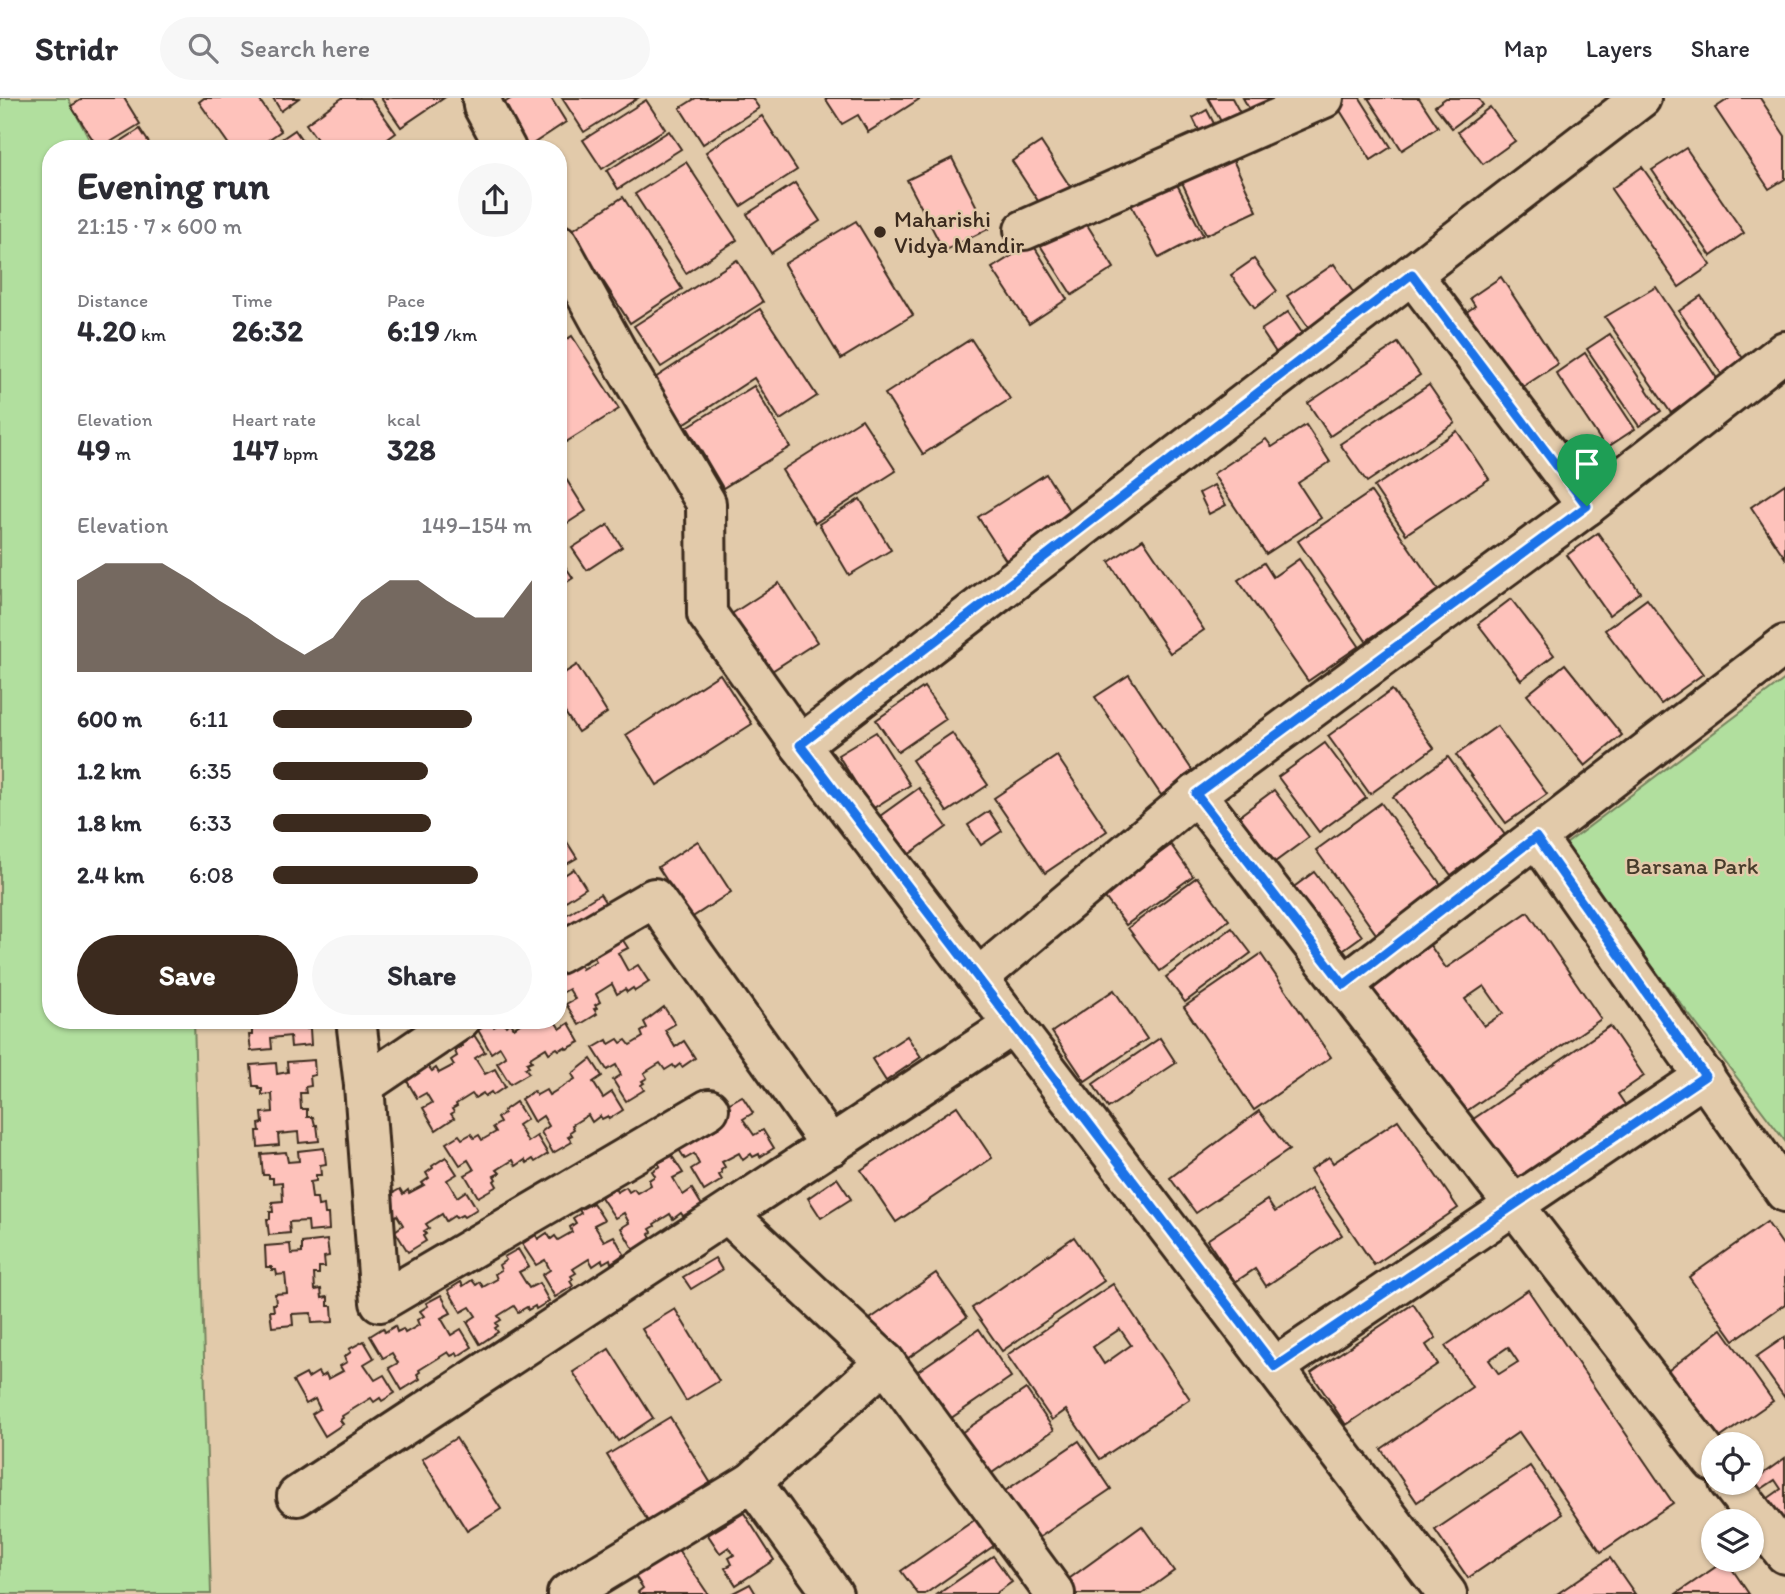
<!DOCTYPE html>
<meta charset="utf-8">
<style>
:root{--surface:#fff;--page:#f7f7f7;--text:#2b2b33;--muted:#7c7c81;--line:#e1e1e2;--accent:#3b2a1e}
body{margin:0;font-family:Itim,sans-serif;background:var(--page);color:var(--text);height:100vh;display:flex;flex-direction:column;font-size:26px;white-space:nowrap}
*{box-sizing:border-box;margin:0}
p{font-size:23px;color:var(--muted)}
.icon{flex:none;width:38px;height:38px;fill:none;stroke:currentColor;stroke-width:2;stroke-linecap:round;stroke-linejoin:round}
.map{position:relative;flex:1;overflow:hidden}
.sheet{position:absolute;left:42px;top:42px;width:525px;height:889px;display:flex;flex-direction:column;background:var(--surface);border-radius:28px;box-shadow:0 2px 5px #0004}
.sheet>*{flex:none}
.controls{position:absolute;left:1701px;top:1334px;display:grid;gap:14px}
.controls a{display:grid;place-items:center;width:63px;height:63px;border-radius:50%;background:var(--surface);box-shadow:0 2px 5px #0004;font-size:35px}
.pin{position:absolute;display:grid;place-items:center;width:60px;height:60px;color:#fff;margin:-72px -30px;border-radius:50% 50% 50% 0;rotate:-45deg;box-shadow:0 0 7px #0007}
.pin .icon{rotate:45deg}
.round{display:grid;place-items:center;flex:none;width:74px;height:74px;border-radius:37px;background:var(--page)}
.summary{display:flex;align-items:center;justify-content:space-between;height:119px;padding:0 35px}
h1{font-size:38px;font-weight:800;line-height:52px}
.metrics{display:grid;grid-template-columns:repeat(3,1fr);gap:10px;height:119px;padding:7px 35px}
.metrics div{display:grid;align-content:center}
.metrics b{font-size:30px;font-weight:800}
.metrics small{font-size:19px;font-weight:400}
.metrics p{font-size:19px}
.chart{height:196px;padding:14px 35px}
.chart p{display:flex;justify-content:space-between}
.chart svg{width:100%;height:126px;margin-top:7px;fill:var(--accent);opacity:.7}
.button{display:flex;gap:14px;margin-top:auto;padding:14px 35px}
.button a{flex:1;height:80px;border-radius:42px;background:var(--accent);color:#fff;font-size:28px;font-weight:800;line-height:80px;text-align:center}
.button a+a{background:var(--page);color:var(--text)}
ul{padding:0 35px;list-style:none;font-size:23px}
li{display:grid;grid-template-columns:112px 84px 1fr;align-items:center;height:52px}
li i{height:18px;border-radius:9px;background:var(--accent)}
header{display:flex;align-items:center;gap:42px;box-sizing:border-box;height:98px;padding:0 35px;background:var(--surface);border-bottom:2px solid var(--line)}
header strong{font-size:33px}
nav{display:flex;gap:38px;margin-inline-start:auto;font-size:24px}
.search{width:490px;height:63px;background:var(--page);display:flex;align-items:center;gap:18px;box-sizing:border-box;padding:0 24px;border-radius:38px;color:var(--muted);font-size:26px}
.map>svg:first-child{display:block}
.green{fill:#b1df9e;stroke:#76845e;stroke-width:2}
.building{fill:#fec2bb;stroke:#3b2a1e;stroke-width:2;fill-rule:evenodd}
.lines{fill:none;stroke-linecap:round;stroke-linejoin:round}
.minor-casing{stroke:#3b2a1e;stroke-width:44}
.minor{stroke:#e2caaa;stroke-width:38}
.route-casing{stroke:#fff;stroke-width:14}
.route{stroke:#1a73e8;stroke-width:9}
.poi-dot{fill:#3b2a1e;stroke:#e2caaa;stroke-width:2.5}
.labels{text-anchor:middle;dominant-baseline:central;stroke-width:5;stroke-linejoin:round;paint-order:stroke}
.poi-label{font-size:23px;fill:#3b2a1e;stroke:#e2caaa;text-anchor:start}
.park-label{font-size:23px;fill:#473c2b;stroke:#e2caaa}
</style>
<header>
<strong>Stridr</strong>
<div class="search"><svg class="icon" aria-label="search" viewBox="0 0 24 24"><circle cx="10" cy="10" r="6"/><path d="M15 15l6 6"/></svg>Search here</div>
<nav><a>Map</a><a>Layers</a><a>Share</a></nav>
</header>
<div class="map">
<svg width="1785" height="1496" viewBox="0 0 1785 1496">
<rect width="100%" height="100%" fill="#e2caaa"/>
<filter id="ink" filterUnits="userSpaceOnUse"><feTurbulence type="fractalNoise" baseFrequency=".0143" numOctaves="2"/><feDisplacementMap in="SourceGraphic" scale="14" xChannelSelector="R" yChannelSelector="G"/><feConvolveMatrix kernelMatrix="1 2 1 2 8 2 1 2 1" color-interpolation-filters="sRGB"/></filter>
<g filter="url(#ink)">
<g class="green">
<path d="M0,0H68L94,51H51V922H194L211,1496H0Z"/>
<path d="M1785,581V1043L1562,749Z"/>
</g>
<g class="building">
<path d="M84,0H124L140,26L99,51L71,8Z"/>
<path d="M204,0H258L281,33L255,51H232L199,4Z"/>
<path d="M273,0H299L281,13Z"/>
<path d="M342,0H371L396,35L374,51H324L306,26Z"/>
<path d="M381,0H444L401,29Z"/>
<path d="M512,0H551L566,24L528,49L501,7Z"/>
<path d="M562,0H638L584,34Z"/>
<path d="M696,0H752L759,10L703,46L680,10Z"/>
<path d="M825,0H921L868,34L858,17L842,26Z"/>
<path d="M1208,0H1232L1246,26L1228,36Z"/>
<path d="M1243,0H1299L1256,23Z"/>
<path d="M1346,0H1360L1391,49L1371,62L1336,6Z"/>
<path d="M1368,0H1419L1438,29L1402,52Z"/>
<path d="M1446,0H1478L1483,7L1452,30L1435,8Z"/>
<path d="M1730,0H1760L1785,38V81L1769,91L1715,10Z"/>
<path d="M646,2L665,31L602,71L583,42Z"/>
<path d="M1490,9L1515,43L1483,66L1458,34Z"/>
<path d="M1207,12L1221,39L1206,47L1193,20Z"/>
<path d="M762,18L797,72L741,108L706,54Z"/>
<path d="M140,31L153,51H109Z"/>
<path d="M295,32L308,51H267Z"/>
<path d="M669,33L681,51L618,91L607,73Z"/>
<path d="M1041,44L1071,90L1042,109L1012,63Z"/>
<path d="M1225,45L1257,113L1206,137L1175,69Z"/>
<path d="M1686,50L1744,135L1711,158L1652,72Z"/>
<path d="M952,60L988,131L944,153L907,82Z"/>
<path d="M1164,61L1203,137L1159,160L1119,84Z"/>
<path d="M686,64L737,142L686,175L635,96Z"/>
<path d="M1642,69L1711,167L1679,189L1611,91Z"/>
<path d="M795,85L820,123L771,155L747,116Z"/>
<path d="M623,99L682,191L630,225L571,133Z"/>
<path d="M1081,117L1114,170L1072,197L1038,144Z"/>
<path d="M856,123L913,217L841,261L784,166Z"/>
<path d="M1032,145L1067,201L1029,226L992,170Z"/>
<path d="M1254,161L1277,193L1255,210L1231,177Z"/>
<path d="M737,162L763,204L661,269L634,228Z"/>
<path d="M1334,166L1372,222L1325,254L1287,198Z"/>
<path d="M1501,179L1558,266L1509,298L1458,220L1475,208L1470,200Z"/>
<path d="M1656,189L1718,282L1671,315L1605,219Z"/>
<path d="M1701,198L1746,265L1724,280L1679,213Z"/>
<path d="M760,211L817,298L780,322L754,280L676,331L646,286Z"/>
<path d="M1288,214L1318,259L1291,277L1261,232Z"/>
<path d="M1610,236L1661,313L1639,328L1587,251Z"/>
<path d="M572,238L619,311L558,349V247Z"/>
<path d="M971,241L1010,301L923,356L885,296Z"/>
<path d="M1398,245L1420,277L1330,338L1308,305Z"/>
<path d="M1585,255L1635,331L1606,350L1556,275Z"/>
<path d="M1429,287L1455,325L1367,384L1340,346Z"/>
<path d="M754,288L790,349L723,390L687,329Z"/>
<path d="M862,321L896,373L815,425L782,372Z"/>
<path d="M1306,327L1330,364L1298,385L1321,420L1266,456L1213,376L1266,341L1272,349Z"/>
<path d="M1457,333L1489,381L1406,436L1374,389Z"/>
<path d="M1046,376L1077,425L1009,467L978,419Z"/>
<path d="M566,381L586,413L563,428L558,421V386Z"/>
<path d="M1785,386V460L1751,409Z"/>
<path d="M1214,387L1226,407L1209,416L1199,395Z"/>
<path d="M1371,394L1439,493L1366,543L1298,443Z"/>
<path d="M860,401L891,452L849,477L819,426Z"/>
<path d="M608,427L622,449L587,472L572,450Z"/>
<path d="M1598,435L1640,494L1609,517L1567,457Z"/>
<path d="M558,436L565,447L558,451Z"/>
<path d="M1143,441L1204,532L1170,555L1109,464Z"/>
<path d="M1299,461L1359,548L1308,583L1238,482L1264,465L1273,479Z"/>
<path d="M561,462L573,480L558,490V464Z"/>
<path d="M779,485L817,544L767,576L730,517Z"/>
<path d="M1511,501L1554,557L1521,582L1478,526Z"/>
<path d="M1647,501L1703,576L1661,606L1605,532Z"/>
<path d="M1565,566L1622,637L1585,668L1527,597Z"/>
<path d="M577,567L607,615L578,634L558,604V579Z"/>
<path d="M720,576L752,626L657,687L626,637Z"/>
<path d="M1129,577L1194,675L1161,697L1095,599Z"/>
<path d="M924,589L946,621L898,654L876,622Z"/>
<path d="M1392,592L1434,650L1370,696L1328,638Z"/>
<path d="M1497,628L1547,696L1506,725L1456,657Z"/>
<path d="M876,634L910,687L872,711L838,657Z"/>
<path d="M952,635L988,687L947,714L912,662Z"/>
<path d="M1325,645L1366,700L1319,734L1278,679Z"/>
<path d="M1057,658L1107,733L1045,775L994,700Z"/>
<path d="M1448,659L1505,737L1451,777L1393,699Z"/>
<path d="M919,690L947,729L908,757L880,718Z"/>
<path d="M1274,692L1309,739L1253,780L1219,733Z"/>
<path d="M1381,705L1445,792L1379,840L1316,752Z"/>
<path d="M989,713L1002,733L981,747L968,727Z"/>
<path d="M560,733L577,760L558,771V734Z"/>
<path d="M698,743L731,794L691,820L658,769Z"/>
<path d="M1171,747L1193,778L1126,827L1103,797Z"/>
<path d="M574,771L586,790L558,808V781Z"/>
<path d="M1314,774L1362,838L1330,861L1283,797Z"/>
<path d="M1197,779L1229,822L1160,873L1128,830Z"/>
<path d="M600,796L614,818L558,834V822Z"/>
<path d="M1528,814L1601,921L1452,1023L1355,882L1422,836L1446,870ZM1484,888L1503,915L1484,928L1465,901Z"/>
<path d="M1232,830L1251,855L1185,904L1166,879Z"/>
<path d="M617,833L628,850L618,855L628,873L638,867L649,884L635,893L633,890L627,894L625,891L617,896L612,886L596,896L600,904L595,907L597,910L594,911L597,916L579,927L566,906L575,901L569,891L560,896L558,893V867L571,864L574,869L580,866L582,871L596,863L593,858L601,854L597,848Z"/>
<path d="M1261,856L1331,959L1254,1012L1184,909Z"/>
<path d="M1114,892L1147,941L1085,983L1052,934Z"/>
<path d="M664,909L675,926L665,932L675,949L684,943L695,960L682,969L680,966L675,970L673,967L665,972L660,965L644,975L647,980L642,983L644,985L641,987L644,992L626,1003L613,982L621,977L616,967L607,972L593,950L607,942L609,946L618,941L621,945L626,942L630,947L643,939L641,934L647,930L644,924Z"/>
<path d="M255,922L306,923L307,931H310L311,947L291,949L290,938L271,940L272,951L251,953L249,937H252V930L255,929Z"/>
<path d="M526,922H554L560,931L569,925L580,944L567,951L565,949L559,952L557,950L549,955L546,950L530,960L532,963L527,965L529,969L525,970L529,975L510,986L497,965L506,959L500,949L491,955L478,932L491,925L494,929L503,923L506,928L511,925L514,930Z"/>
<path d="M1610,928L1644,978L1618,996L1626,1008L1506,1090L1463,1028Z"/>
<path d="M474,937L485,954L475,960L485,976L495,971L505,989L493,997L491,994L485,998L483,995L475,1000L472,996L456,1006L457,1008L452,1011L454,1014L451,1016L454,1020L436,1032L423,1010L432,1005L426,995L417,1000L404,978L417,970L419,974L428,968L432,973L436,970L439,975L454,967L451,962L457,958L455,953L462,948L460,945Z"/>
<path d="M907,938L921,959L886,983L872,961Z"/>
<path d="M1160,940L1176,965L1108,1010L1093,986Z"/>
<path d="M591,961L602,978L593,984L603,1000L612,994L623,1012L609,1021L608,1018L602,1021L600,1018L592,1024L588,1017L572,1027L574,1031L570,1034L572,1037L568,1039L572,1044L553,1055L541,1034L549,1028L543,1018L534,1024L521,1001L534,993L537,997L546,992L549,997L575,981L572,976Z"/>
<path d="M314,962L315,977L310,978L311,988L305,989L306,995H300L301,1011H307V1019H313L315,1027H317L319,1043L299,1045L298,1034L278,1036L279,1047L258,1049L257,1033H260L259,1026L263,1025L262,1015L273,1014L272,996L262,997V991H259L258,988H253L251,967L276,965L277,976L288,974L287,964Z"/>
<path d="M742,998L753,1015L743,1021L754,1037L763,1032L774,1050L760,1059L759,1056L753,1059L751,1056L743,1062L739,1055L722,1064L725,1069L721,1072L722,1075L719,1077L722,1082L704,1093L691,1071L699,1066L694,1056L685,1061L671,1039L705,1032L708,1036L721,1028L719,1023L722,1014L730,1009L728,1006Z"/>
<path d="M516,1004L527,1021L518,1027L528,1044L537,1038L548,1056L535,1064L533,1061L527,1065L525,1062L516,1068L513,1062L497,1072L500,1075L494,1078L496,1081L494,1083L497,1088L478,1099L465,1077L474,1072L468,1062L460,1067L446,1045L459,1037L462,1041L471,1036L474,1040L479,1037L482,1042L496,1034L493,1029L500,1025L497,1020L504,1015L503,1013Z"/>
<path d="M957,1008L992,1060L896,1124L861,1072Z"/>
<path d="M1259,1013L1289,1052L1196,1115L1170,1080Z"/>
<path d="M1398,1022L1458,1110L1374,1167L1310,1072L1329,1059L1333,1065Z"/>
<path d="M324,1050L326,1066L320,1067L321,1077H316V1083L310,1084L312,1100H317L318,1108L324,1107L325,1116H328L329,1132L309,1134L308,1123L289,1124L290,1135L269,1137L267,1121H270V1114H273L272,1104L283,1103L282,1084L273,1085V1080H269V1077H263L261,1056L286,1054L288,1064L299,1063L298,1053Z"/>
<path d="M672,1058L683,1075L673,1080L683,1097L692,1091L703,1109L690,1117L688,1115L683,1118L681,1115L673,1121L670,1116L654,1126L655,1128L650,1131L652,1134L649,1136L652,1141L634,1152L621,1130L629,1125L624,1115L615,1120L601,1099L615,1090L617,1094L626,1089L629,1094L634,1091L637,1095L651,1087L649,1082L655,1078L652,1073L660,1068L658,1065Z"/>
<path d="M446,1059L457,1076L447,1082L457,1099L466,1093L477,1111L464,1119L462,1117L456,1120L454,1118L446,1123L442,1116L426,1126L429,1130L424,1133L426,1136L423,1138L426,1143L408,1154L395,1133L403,1127L397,1117L389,1123L391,1096L400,1091L403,1096L408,1092L409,1095L424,1087L422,1085L429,1080L426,1075L433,1070L432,1068Z"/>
<path d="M837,1080L851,1101L821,1120L808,1100Z"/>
<path d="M1311,1091L1342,1137L1266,1188L1255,1171L1235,1184L1207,1142L1267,1102L1275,1114Z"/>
<path d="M593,1105L604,1122L594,1127L604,1143L614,1138L624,1156L611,1165L610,1161L603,1165L602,1162L593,1168L589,1161L573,1171L576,1175L571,1178L573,1181L570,1183L573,1188L555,1199L542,1177L550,1172L545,1162L536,1167L522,1146L536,1137L538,1141L547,1135L551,1141L555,1138L558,1142L572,1134L570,1129L576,1125L573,1120L581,1115L579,1112Z"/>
<path d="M1767,1124L1785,1150V1206L1734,1242L1689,1179Z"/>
<path d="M1074,1139L1104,1183L1002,1253L972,1210Z"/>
<path d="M327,1142L329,1158L324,1159L325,1169H319V1176H314L315,1192L321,1191L322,1200L328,1199V1208H332L333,1224L312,1225L311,1215L292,1216L293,1227L272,1229L270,1213H274L273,1206H276L275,1196L287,1195L285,1176L277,1177L276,1172H272V1169H266L265,1148L290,1146L291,1156L302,1155V1145Z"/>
<path d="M518,1151L529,1169L519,1174L529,1190L539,1185L549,1203L536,1211L535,1208L528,1212L527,1209L518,1214L514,1208L498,1218L501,1222L496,1225L498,1228L495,1230L498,1234L480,1246L467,1224L476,1218L470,1209L461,1214L448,1192L461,1184L463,1188L472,1182L476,1187L480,1184L483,1189L497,1181L495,1176L501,1172L499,1167L506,1162L504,1159Z"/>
<path d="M715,1160L722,1172L691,1191L683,1179Z"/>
<path d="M936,1175L967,1219L901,1265L870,1221Z"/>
<path d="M1113,1186L1190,1301L1100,1361L1066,1312L1052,1322L1007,1257ZM1120,1231L1131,1247L1104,1266L1093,1249Z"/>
<path d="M1528,1192L1673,1405L1601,1454L1519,1334L1417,1404L1381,1351L1472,1289L1445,1248ZM1508,1249L1518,1264L1499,1276L1489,1262Z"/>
<path d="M441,1197L451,1215L441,1220L451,1237L461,1231L472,1249L458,1258L457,1255L451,1258L448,1254L419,1272L420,1274L417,1276L420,1281L402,1292L389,1270L398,1265L392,1255L383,1260L370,1238L383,1230L385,1234L395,1228L397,1234L403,1231L405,1235L419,1227L417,1222L424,1218L420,1213L428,1208L426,1205Z"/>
<path d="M1413,1206L1436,1240L1426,1247L1438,1266L1346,1327L1311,1275Z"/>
<path d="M675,1211L719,1283L686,1303L642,1231Z"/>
<path d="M979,1231L1011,1279L938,1329L905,1282Z"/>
<path d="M1722,1231L1773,1303L1708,1348L1660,1279Z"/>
<path d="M1785,1239V1300L1756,1259Z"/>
<path d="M364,1243L374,1260L364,1266L375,1282L384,1277L395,1295L382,1303L380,1300L374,1304L371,1300L342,1318L343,1320L340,1322L343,1326L325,1338L312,1316L320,1311L315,1301L306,1306L293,1283L306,1276L308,1280L318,1274L321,1279L326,1276L328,1281L343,1273L340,1268L347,1264L344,1259L351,1254L349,1251Z"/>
<path d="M609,1251L653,1320L618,1343L573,1274Z"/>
<path d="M1026,1291L1054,1332L986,1379L958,1337Z"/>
<path d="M670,1319L715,1392L652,1430L607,1357Z"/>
<path d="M456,1340L501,1411L467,1433L422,1361Z"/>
<path d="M1079,1343L1111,1391L1034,1443L1002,1395Z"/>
<path d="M1785,1360V1429L1740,1392ZM1775,1382L1781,1391L1767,1401L1760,1392Z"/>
<path d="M1530,1368L1562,1416L1468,1480L1435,1432Z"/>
<path d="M744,1415L774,1462L736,1487L725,1470L732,1466L729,1460L734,1457L729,1449L720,1455L708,1437Z"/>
<path d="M976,1421L995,1447L925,1496H918L901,1473Z"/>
<path d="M1142,1428L1174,1473L1142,1496H1076L1066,1483Z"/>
<path d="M677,1450L708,1496H640L638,1494L643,1490L635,1478Z"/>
<path d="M993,1458L1012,1484L995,1496H938Z"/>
<path d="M1610,1460L1635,1496H1557Z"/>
<path d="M1726,1462L1749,1496H1676Z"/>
<path d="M750,1486L756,1496H731Z"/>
</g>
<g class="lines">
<g class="minor-casing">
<g id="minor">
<path d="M482,0L483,8L506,51"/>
<path d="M1024,132L1324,0"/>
<path d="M558,146L625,268L706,405L707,516L800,647L1447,1496"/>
<path d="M1412,176L1587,408"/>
<path d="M800,647L1641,0"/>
<path d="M1196,696L1713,1364"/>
<path d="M1536,739L1785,1094"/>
<path d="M558,856L654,800L831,1048"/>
<path d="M978,880L1196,696L1587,408L1785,253"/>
<path d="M1344,887L1785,547"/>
<path d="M356,922L364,987L380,1204L709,1011"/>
<path d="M364,987L460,922"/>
<path d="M728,1116L885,1264L1055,1496"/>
<path d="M1275,1269L1705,978"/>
<path d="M752,1384L833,1496"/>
<path d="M1729,1384L1785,1456"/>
<path d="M297,1398L1013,927"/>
<path d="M567,1496L752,1384L885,1264"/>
</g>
</g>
<use href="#minor" class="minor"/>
</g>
</g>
<g class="lines" filter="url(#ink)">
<g class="route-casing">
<path id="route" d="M1412,176L1587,408L1196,696L1344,887L1536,739L1705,978L1275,1269L800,647Z"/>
</g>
<use href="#route" class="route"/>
</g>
<circle class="poi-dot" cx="880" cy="134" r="7"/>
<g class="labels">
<g class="poi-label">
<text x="894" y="121">Maharishi<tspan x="894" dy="26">Vidya Mandir</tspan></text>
</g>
<g class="park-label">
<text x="1692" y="768">Barsana Park</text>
</g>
</g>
</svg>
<div class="controls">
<a><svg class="icon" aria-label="locate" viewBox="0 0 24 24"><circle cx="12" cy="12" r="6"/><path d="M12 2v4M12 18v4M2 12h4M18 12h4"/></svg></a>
<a><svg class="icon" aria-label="layers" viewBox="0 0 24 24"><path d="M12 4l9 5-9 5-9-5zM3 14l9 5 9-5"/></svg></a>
</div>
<div class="pin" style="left:1587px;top:408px;background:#1e9e55"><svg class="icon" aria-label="arrive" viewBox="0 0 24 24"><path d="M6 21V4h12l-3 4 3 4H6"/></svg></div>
<section class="sheet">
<div class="summary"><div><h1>Evening run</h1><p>21:15 · 7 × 600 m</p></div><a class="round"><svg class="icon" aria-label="share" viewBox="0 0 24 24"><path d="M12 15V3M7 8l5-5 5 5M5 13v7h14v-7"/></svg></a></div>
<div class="metrics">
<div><p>Distance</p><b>4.20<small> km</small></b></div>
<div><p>Time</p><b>26:32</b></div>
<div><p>Pace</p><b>6:19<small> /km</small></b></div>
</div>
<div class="metrics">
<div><p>Elevation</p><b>49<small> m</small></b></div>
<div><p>Heart rate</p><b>147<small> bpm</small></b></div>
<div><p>kcal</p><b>328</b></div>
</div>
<div class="chart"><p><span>Elevation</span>149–154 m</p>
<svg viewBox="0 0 160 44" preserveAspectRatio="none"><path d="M0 44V12L10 6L20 6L30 6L40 12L50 19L60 25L70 32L80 38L90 32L100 19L110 12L120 12L130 19L140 25L150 25L160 12V44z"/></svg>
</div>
<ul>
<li><b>600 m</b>6:11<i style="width:77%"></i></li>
<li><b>1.2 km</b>6:35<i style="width:60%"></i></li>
<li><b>1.8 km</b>6:33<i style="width:61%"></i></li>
<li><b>2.4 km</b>6:08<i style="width:79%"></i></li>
</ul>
<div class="button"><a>Save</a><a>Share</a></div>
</section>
</div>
